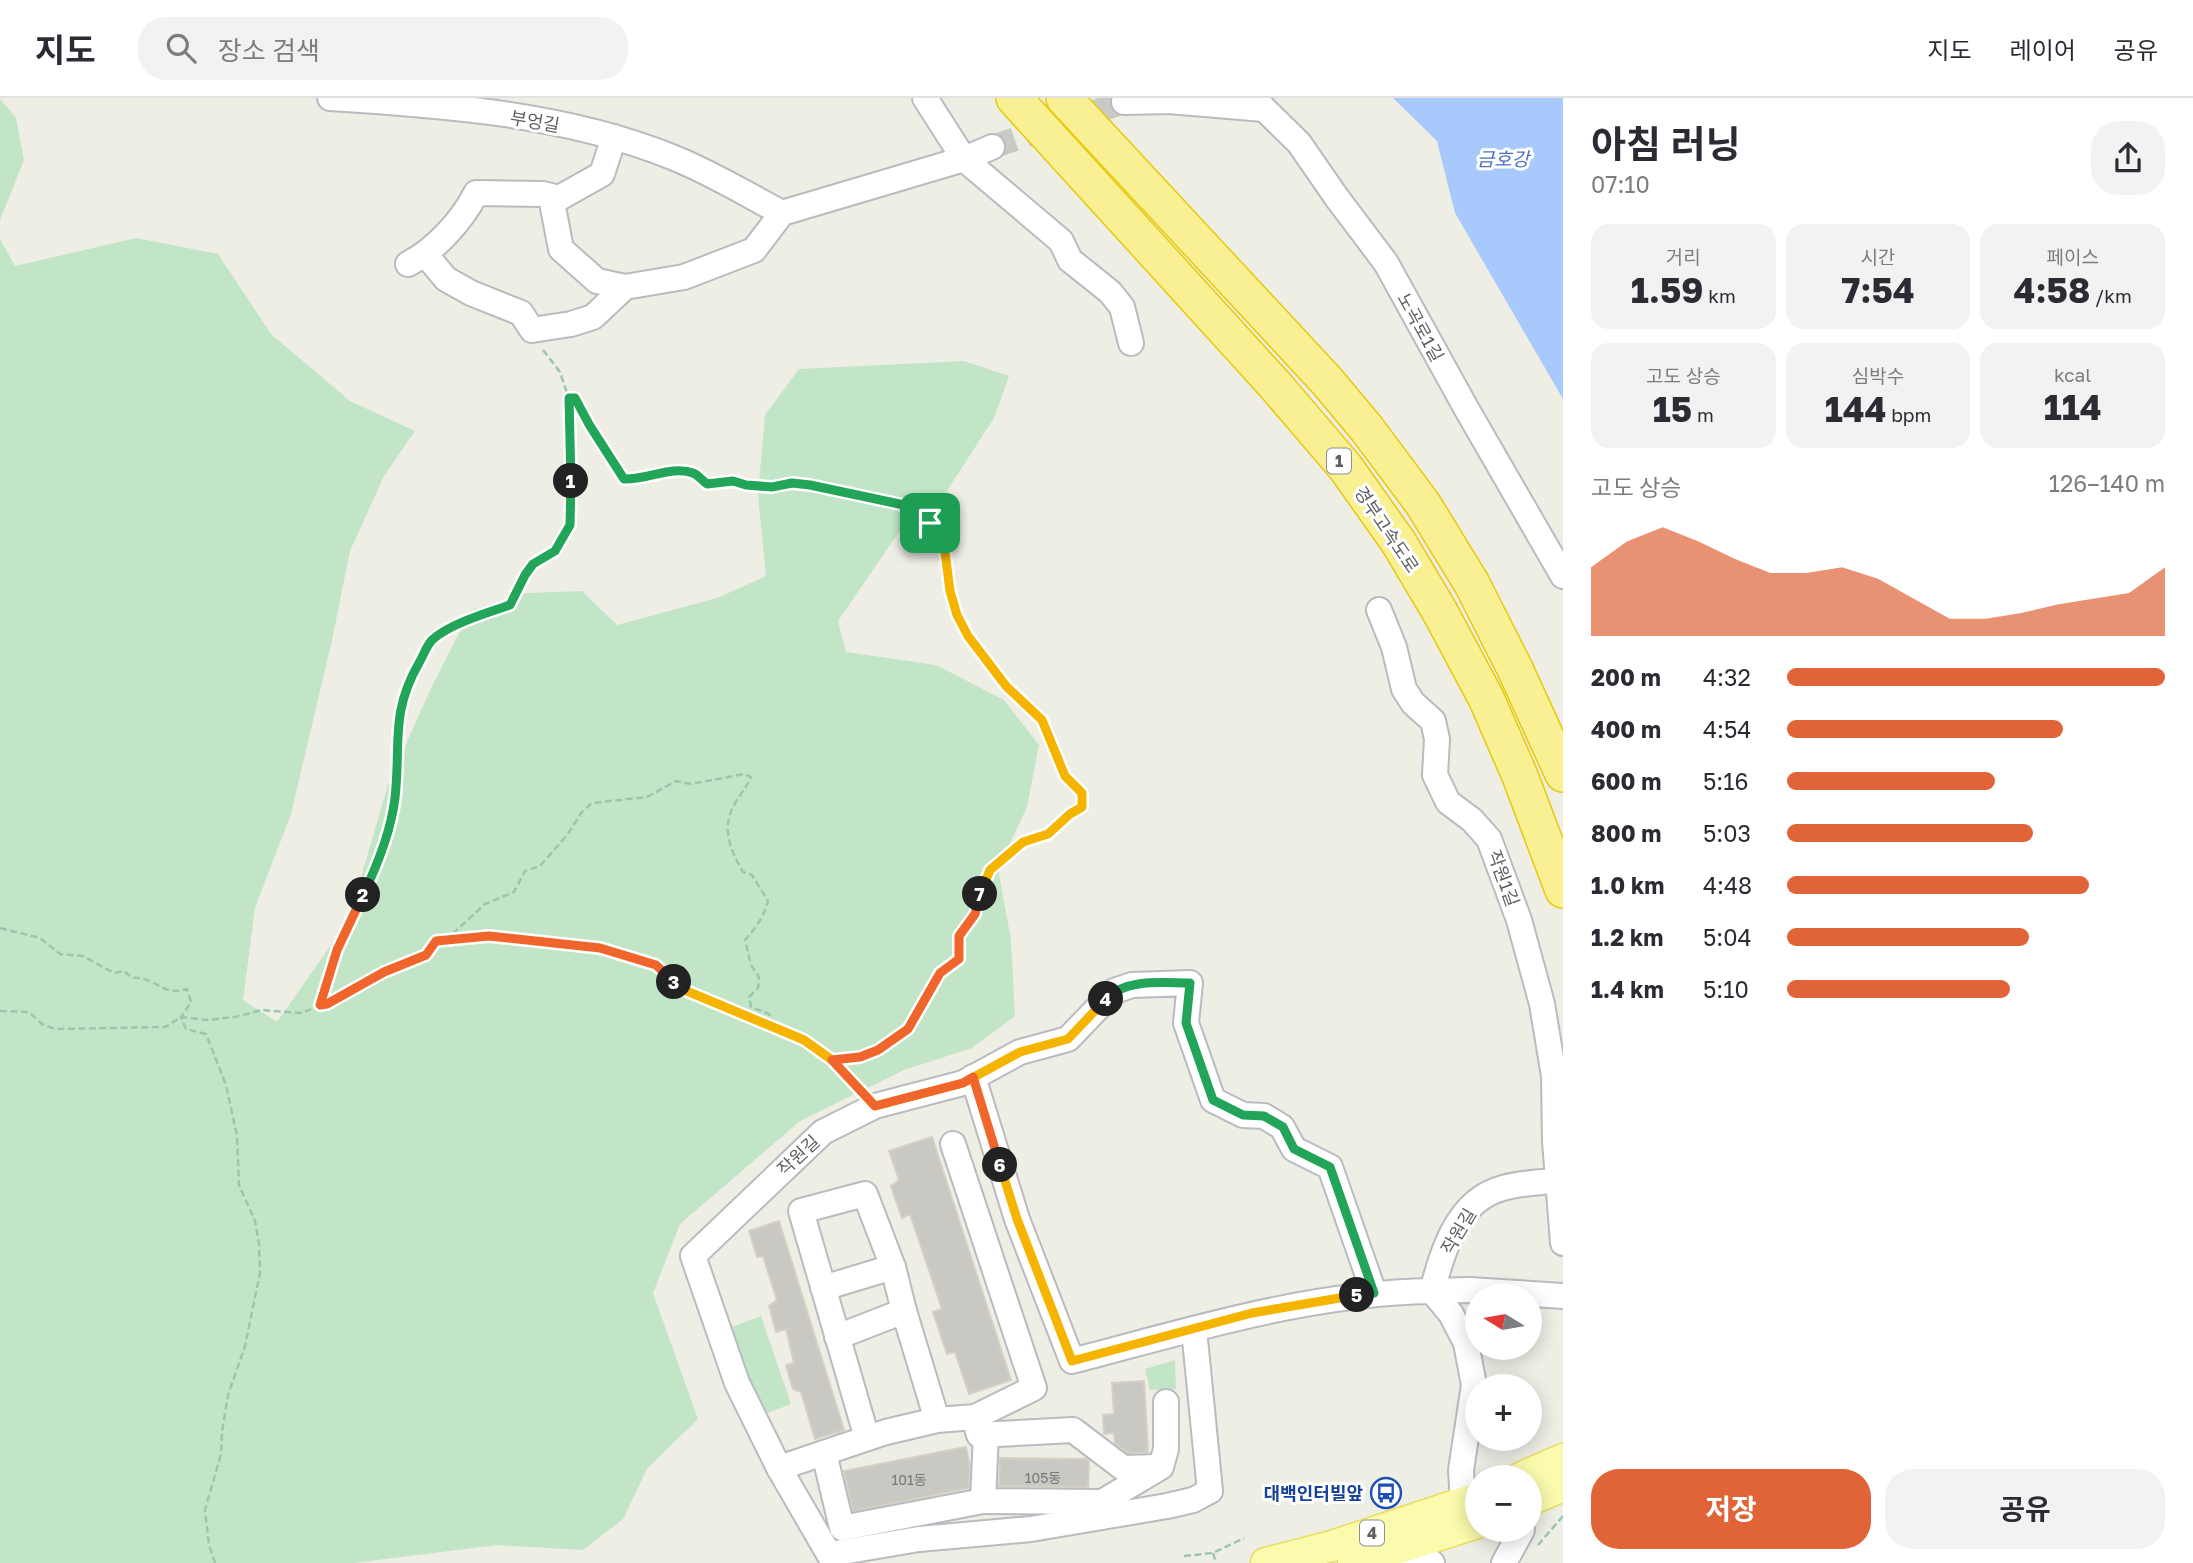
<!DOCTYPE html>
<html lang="ko">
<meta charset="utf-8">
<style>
:root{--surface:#fff;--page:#f2f2f3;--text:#2b2b33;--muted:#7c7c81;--line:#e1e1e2;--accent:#e16338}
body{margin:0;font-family:"Golos Text","Noto Sans KR",sans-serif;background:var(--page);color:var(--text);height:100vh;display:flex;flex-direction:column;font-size:26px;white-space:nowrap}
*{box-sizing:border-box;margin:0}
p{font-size:23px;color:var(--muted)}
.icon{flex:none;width:38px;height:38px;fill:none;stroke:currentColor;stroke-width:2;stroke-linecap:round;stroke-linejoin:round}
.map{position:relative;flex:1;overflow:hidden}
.panel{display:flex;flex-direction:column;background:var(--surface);width:630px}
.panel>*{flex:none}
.needle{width:46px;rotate:281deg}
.buttons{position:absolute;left:1465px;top:1185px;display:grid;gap:14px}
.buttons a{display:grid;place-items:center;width:77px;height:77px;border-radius:50%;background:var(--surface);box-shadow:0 4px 18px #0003;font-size:35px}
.pin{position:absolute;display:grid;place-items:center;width:60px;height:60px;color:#fff;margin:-30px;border-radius:14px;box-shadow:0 4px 10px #0006}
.km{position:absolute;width:35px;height:35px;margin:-18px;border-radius:50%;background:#222;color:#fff;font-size:19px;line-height:35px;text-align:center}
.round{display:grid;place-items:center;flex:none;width:74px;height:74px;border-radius:28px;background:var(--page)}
.summary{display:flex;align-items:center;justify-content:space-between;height:119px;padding:0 28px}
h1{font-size:38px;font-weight:700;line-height:52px}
.stats{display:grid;grid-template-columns:repeat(3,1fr);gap:10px;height:119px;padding:7px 28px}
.stats div{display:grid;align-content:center;border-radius:18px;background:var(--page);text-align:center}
.stats b{font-size:35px;font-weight:700}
.stats small{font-size:19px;font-weight:400}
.stats p{font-size:19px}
.chart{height:196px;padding:14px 28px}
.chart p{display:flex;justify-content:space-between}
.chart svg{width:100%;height:126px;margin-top:7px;fill:var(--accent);opacity:.7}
.primary-button{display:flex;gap:14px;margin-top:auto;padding:14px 28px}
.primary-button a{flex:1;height:80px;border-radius:28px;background:var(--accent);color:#fff;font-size:28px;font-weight:700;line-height:80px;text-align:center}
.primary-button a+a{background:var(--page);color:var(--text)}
ul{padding:0 28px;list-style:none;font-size:23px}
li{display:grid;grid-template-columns:112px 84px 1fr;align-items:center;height:52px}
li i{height:18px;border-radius:9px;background:var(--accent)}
header{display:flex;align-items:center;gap:42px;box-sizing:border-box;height:98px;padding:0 35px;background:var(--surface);border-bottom:2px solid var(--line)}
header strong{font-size:33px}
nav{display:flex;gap:38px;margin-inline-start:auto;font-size:24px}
.search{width:490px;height:63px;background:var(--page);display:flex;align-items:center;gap:18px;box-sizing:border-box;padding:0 24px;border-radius:28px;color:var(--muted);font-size:26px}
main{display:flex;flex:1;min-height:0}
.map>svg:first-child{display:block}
.green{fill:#c2e5c8}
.water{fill:#a8c9fb}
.building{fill:#cac8c2;stroke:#d3d1c3;stroke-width:2}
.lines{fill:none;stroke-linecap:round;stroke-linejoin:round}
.minor-tunnel{stroke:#cacac5;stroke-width:24;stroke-dasharray:24 12;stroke-linecap:butt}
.minor-casing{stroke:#babbc0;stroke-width:28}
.major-casing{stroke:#ebdc61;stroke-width:33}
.highway-casing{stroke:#e8c90b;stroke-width:38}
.path{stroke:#9cc5af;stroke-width:2.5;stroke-dasharray:7 3.5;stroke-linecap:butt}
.minor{stroke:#fff;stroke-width:24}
.major{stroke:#fafbad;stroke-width:30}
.highway{stroke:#f8f092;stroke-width:35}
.split-1-casing{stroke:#fff;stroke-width:14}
.split-2-casing{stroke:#fff;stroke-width:14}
.split-3-casing{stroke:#fff;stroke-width:14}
.split-4-casing{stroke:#fff;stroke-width:14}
.split-5-casing{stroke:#fff;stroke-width:14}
.split-6-casing{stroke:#fff;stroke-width:14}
.split-7-casing{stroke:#fff;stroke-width:14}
.split-8-casing{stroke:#fff;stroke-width:14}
.split-1{stroke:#22a559;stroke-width:9}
.split-2{stroke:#22a559;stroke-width:9}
.split-3{stroke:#f0652b;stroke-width:9}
.split-4{stroke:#f5b400;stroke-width:9}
.split-5{stroke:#22a559;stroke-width:9}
.split-6{stroke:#f5b400;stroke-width:9}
.split-7{stroke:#f0652b;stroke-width:9}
.split-8{stroke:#f5b400;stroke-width:9}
.labels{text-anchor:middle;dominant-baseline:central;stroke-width:6;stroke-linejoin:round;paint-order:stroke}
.number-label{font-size:14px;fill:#78797c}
.shield{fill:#fff;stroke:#8e8f92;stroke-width:2}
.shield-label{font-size:16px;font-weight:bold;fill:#5d5f64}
.street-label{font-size:18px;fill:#5d5f64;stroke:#fff}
.transit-label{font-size:18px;font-weight:bold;fill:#164399;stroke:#fff;text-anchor:end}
.water-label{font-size:19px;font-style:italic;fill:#4b6fbe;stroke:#fff}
</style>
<header>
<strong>지도</strong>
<div class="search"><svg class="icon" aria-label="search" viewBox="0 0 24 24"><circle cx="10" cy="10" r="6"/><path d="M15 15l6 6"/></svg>장소 검색</div>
<nav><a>지도</a><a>레이어</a><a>공유</a></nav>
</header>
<main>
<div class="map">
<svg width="1563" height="1465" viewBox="0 0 1563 1465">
<rect width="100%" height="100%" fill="#eeeee5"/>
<g class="green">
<path d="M0,1L16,20L24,62L0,122Z"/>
<path d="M136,140L218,156L271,236L350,303L415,333L384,378L350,453L332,542L291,716L255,810L243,902L277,924L348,823L389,684L432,588L471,512L527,495L582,493L617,527L717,500L766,478L758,396L765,317L799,271L964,263L1009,278L994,320L939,405L899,434L838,523L846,554L936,567L1004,602L1039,647L1027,709L998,771L1011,842L1015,918L972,950L904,972L800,1023L680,1126L653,1195L698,1321L647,1371L623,1421L583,1452L497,1447L354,1465H0V141L15,168Z"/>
<path d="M761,1218L791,1306L760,1318L729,1230Z"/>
<path d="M1175,1262L1176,1291L1150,1292L1145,1271Z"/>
</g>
<path class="water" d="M1393,0H1563V301L1455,115L1437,43Z"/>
<g class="building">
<path d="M932,1039L1011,1282L969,1296L955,1254L947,1256L933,1214L942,1211L910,1116L902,1120L891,1088L899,1082L889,1053Z"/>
<path d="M779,1123L844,1332L815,1341L801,1294L793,1291L786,1267L794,1265L786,1231L776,1234L769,1208L777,1202L763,1158L757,1159L749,1133Z"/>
<path d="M1144,1283L1148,1354L1128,1355L1115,1345L1114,1335L1104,1336L1103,1317L1114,1316L1112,1285Z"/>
<path d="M966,1349L970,1368L969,1390L853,1413L844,1373Z"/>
<path d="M1000,1360L1087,1361L1089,1363L1088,1389L999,1388Z"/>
</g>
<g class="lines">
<path class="minor-tunnel" d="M992,49L1124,4"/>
<g class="minor-casing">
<g id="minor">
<path d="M330,0C444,7 566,16 672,59C710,74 746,96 782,115"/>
<path d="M925,0L964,61L1061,143L1070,162L1110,194L1122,209L1131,245"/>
<path d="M1253,0L1299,45L1337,100L1386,165L1466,310L1563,478"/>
<path d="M1124,4L1169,3L1264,11"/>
<path d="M614,39L602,76L552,104L561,151L597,183L625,189"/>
<path d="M426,157L446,181L471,195L521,215L532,232L571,226L593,219L625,189L684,179L754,152L782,115L964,61L992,49"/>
<path d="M408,166C435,152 462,123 476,95L543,96L559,100"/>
<path d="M1379,512L1394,549L1404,591L1413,605L1433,623L1437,641L1435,677L1448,704L1472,722L1489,741L1519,822L1542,906L1554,978L1555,1043L1563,1145"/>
<path d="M973,979L1017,1121L1072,1263C1191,1232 1308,1195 1432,1193L1451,1216L1466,1245L1474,1287L1461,1372L1463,1406"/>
<path d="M1557,1082C1539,1085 1520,1085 1503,1090C1457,1102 1443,1153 1432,1193L1469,1192L1563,1198"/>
<path d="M823,1190L893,1169L865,1096L801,1113L867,1340"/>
<path d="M904,1213L937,1322"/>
<path d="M837,1239L904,1213L893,1169"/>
<path d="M977,1330L979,1337L1073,1332L1123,1370L1157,1369"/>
<path d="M986,1336L983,1403L1102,1404L1161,1369L1166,1351V1304"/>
<path d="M824,1355L842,1430L983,1403"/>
<path d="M779,1370L886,1334L937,1322L975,1319L1034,1290L953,1046"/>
<path d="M830,1456L919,1441L1031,1431L1167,1408L1193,1402L1210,1393L1194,1231"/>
<path d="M1387,1457L1421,1459L1432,1465"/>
<path d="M834,1465L779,1370L737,1285L693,1158L823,1034L875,1008L963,985L1020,954L1068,941L1114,893L1132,887L1190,885L1186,925L1213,1002L1243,1017L1264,1018L1282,1029L1294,1051L1330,1069L1374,1195"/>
<path d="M1504,1465L1522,1432"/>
</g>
</g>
<g class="major-casing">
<g id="major">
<path d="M1522,1379L1563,1361"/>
<path d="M1530,1402L1563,1388"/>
<path d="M1266,1465L1332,1448L1477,1400"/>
<path d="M1353,1465L1477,1425"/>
</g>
</g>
<g class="highway-casing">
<g id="highway">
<path d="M1014,0L1275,287L1346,370L1399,445L1440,514L1486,600L1520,678L1563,792"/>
<path d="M1064,0L1326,282L1367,331L1423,406L1472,486L1515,571L1563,676"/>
</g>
</g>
<g class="path">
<path d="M543,252L560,274L569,301"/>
<path d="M0,830L40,840L60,856L83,858L114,875L124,873L132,880C156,878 161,899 187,891L191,904L181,919L186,931L206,936L226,987L237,1038L239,1087L255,1123L259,1146L260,1175L245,1248L228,1297L222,1334L221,1356L205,1412L209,1447L215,1465"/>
<path d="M445,843L485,806L514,794L525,773L540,768L568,736L581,715L592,705L647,699L676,683L691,686L744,676L751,679C747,688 742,694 737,702C720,728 729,749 743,774L752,777L768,803C764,818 756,830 745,842L751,867L759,879L758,890L749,899L751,909L769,916L774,928"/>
<path d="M320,907L337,852L373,776L391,720L395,699L400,618L408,585L432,542L482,515L511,507L525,477L533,466L555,453L570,427L572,356L569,301L575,300L590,328L624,381C646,382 673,367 693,375C698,377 703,383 707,386L733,383L772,389L792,385L810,387L904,407L931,425L945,454L950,493L957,517L968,538L1006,588L1042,622L1065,678L1082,695V709L1070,716L1048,736L1023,744L990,772L985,781L975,816L959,838V861L940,875L916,913L908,931L878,952L860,959L832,962"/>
<path d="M0,913L29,914L42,926L55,931L165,929L181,919L206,922L235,919L262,912L300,915L327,906L384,874L426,857L436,843L489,838L600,850L656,867L682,891L804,942L832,962L861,993"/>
<path d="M1538,1447L1563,1418"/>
<path d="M1213,1455L1216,1465"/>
<path d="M1184,1458L1213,1455L1244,1440"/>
</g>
<use href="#minor" class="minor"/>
<use href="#major" class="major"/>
<use href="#highway" class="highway"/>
</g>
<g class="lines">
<g class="split-1-casing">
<path id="split-1" d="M571,383L569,300H575L590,328L624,381C646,382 673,367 693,375C698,377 703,383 707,386L733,383L746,387L772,389L792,385L810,387L904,407L930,425"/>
</g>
<g class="split-2-casing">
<path id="split-2" d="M363,797C377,768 391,733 395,700C401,647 390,615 419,565C423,558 427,547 432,542C449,526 489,514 510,507L525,477L533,466L555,453L570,427L571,383"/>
</g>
<g class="split-3-casing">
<path id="split-3" d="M363,797L337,852L320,907L327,906L384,874L426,857L436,843L489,838L600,850L656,867L674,884"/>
</g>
<g class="split-4-casing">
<path id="split-4" d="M674,884L682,891L804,942L832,962L875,1008L963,985L1020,954L1068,941L1106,901"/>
</g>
<g class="split-5-casing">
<path id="split-5" d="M1106,901C1126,880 1163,885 1190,885L1186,925L1213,1002L1243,1017L1264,1018L1283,1029L1294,1051L1330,1069L1374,1195L1357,1197"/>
</g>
<g class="split-6-casing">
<path id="split-6" d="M1000,1067L1017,1121L1072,1263L1252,1215L1357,1197"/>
</g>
<g class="split-7-casing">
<path id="split-7" d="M980,796L975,816L959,838V861L940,875L908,931L878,952L860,959L832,962L875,1008L963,985L973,979L1000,1067"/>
</g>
<g class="split-8-casing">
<path id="split-8" d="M930,425L945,454L950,493L957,517L968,538L1006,588L1042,622L1065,678L1082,695V709L1070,716L1048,736L1023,744L990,772L980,796"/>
</g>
<use href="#split-1" class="split-1"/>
<use href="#split-2" class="split-2"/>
<use href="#split-3" class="split-3"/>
<use href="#split-4" class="split-4"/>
<use href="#split-5" class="split-5"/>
<use href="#split-6" class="split-6"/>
<use href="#split-7" class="split-7"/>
<use href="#split-8" class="split-8"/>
</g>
<defs>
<g id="bus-ring" transform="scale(1.575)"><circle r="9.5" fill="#fff" stroke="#1a4fb4" stroke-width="1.5"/><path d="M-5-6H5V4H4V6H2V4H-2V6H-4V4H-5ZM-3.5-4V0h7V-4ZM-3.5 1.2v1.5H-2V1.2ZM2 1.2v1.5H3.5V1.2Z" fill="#1a4fb4"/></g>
</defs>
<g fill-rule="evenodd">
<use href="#bus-ring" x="1386" y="1395"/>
</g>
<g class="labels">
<g class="number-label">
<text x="1043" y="1379">105동</text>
<text x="909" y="1381">101동</text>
</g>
<g class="shield">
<rect x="1327" y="350.5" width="24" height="25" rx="5"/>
<rect x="1360" y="1422.5" width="24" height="25" rx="5"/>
</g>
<g class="shield-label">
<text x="1339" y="363">1</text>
<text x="1372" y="1435">4</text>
</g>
<g class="street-label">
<text transform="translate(535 23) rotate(10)">부엉길</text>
<text transform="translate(1421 229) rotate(61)">노곡로1길</text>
<text transform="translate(1387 431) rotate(56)">경부고속도로</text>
<text transform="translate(1504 780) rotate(70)">작원1길</text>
<text transform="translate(798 1057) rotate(-43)">작원길</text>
<text transform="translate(1458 1133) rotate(-59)">작원길</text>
</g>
<g class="transit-label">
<text x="1363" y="1395">대백인터빌앞</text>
</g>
<g class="water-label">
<text x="1503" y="60">금호강</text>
</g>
</g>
</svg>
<div class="buttons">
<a><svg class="needle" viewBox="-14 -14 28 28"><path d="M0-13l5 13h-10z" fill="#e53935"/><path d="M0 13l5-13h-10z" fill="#7c7c81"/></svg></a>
<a>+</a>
<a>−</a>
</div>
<div class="pin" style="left:930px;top:425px;background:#1e9e55"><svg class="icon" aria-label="arrive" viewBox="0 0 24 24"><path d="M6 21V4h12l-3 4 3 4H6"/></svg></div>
<b class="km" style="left:571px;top:383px">1</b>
<b class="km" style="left:363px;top:797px">2</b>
<b class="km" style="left:674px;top:884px">3</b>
<b class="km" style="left:1106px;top:901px">4</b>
<b class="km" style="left:1357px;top:1197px">5</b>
<b class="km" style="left:1000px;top:1067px">6</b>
<b class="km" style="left:980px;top:796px">7</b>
</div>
<section class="panel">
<div class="summary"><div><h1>아침 러닝</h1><p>07:10</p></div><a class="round"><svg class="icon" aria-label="share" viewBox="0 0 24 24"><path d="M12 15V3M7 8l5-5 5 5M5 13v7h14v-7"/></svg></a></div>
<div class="stats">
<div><p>거리</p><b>1.59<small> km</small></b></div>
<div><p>시간</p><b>7:54</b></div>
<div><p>페이스</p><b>4:58<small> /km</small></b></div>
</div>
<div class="stats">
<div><p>고도 상승</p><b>15<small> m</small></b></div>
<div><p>심박수</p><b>144<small> bpm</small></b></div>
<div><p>kcal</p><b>114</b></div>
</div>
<div class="chart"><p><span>고도 상승</span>126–140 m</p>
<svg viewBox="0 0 160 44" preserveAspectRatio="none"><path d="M0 44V20L10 11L20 6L30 11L40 17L50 22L60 22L70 20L80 24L90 31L100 38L110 38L120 36L130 33L140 31L150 29L160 20V44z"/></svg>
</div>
<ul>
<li><b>200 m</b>4:32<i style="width:100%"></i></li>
<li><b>400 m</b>4:54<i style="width:73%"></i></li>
<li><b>600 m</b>5:16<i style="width:55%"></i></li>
<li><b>800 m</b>5:03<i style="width:65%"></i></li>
<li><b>1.0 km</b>4:48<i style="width:80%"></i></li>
<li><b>1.2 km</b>5:04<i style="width:64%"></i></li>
<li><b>1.4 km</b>5:10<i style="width:59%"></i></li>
</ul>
<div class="primary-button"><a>저장</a><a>공유</a></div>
</section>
</main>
